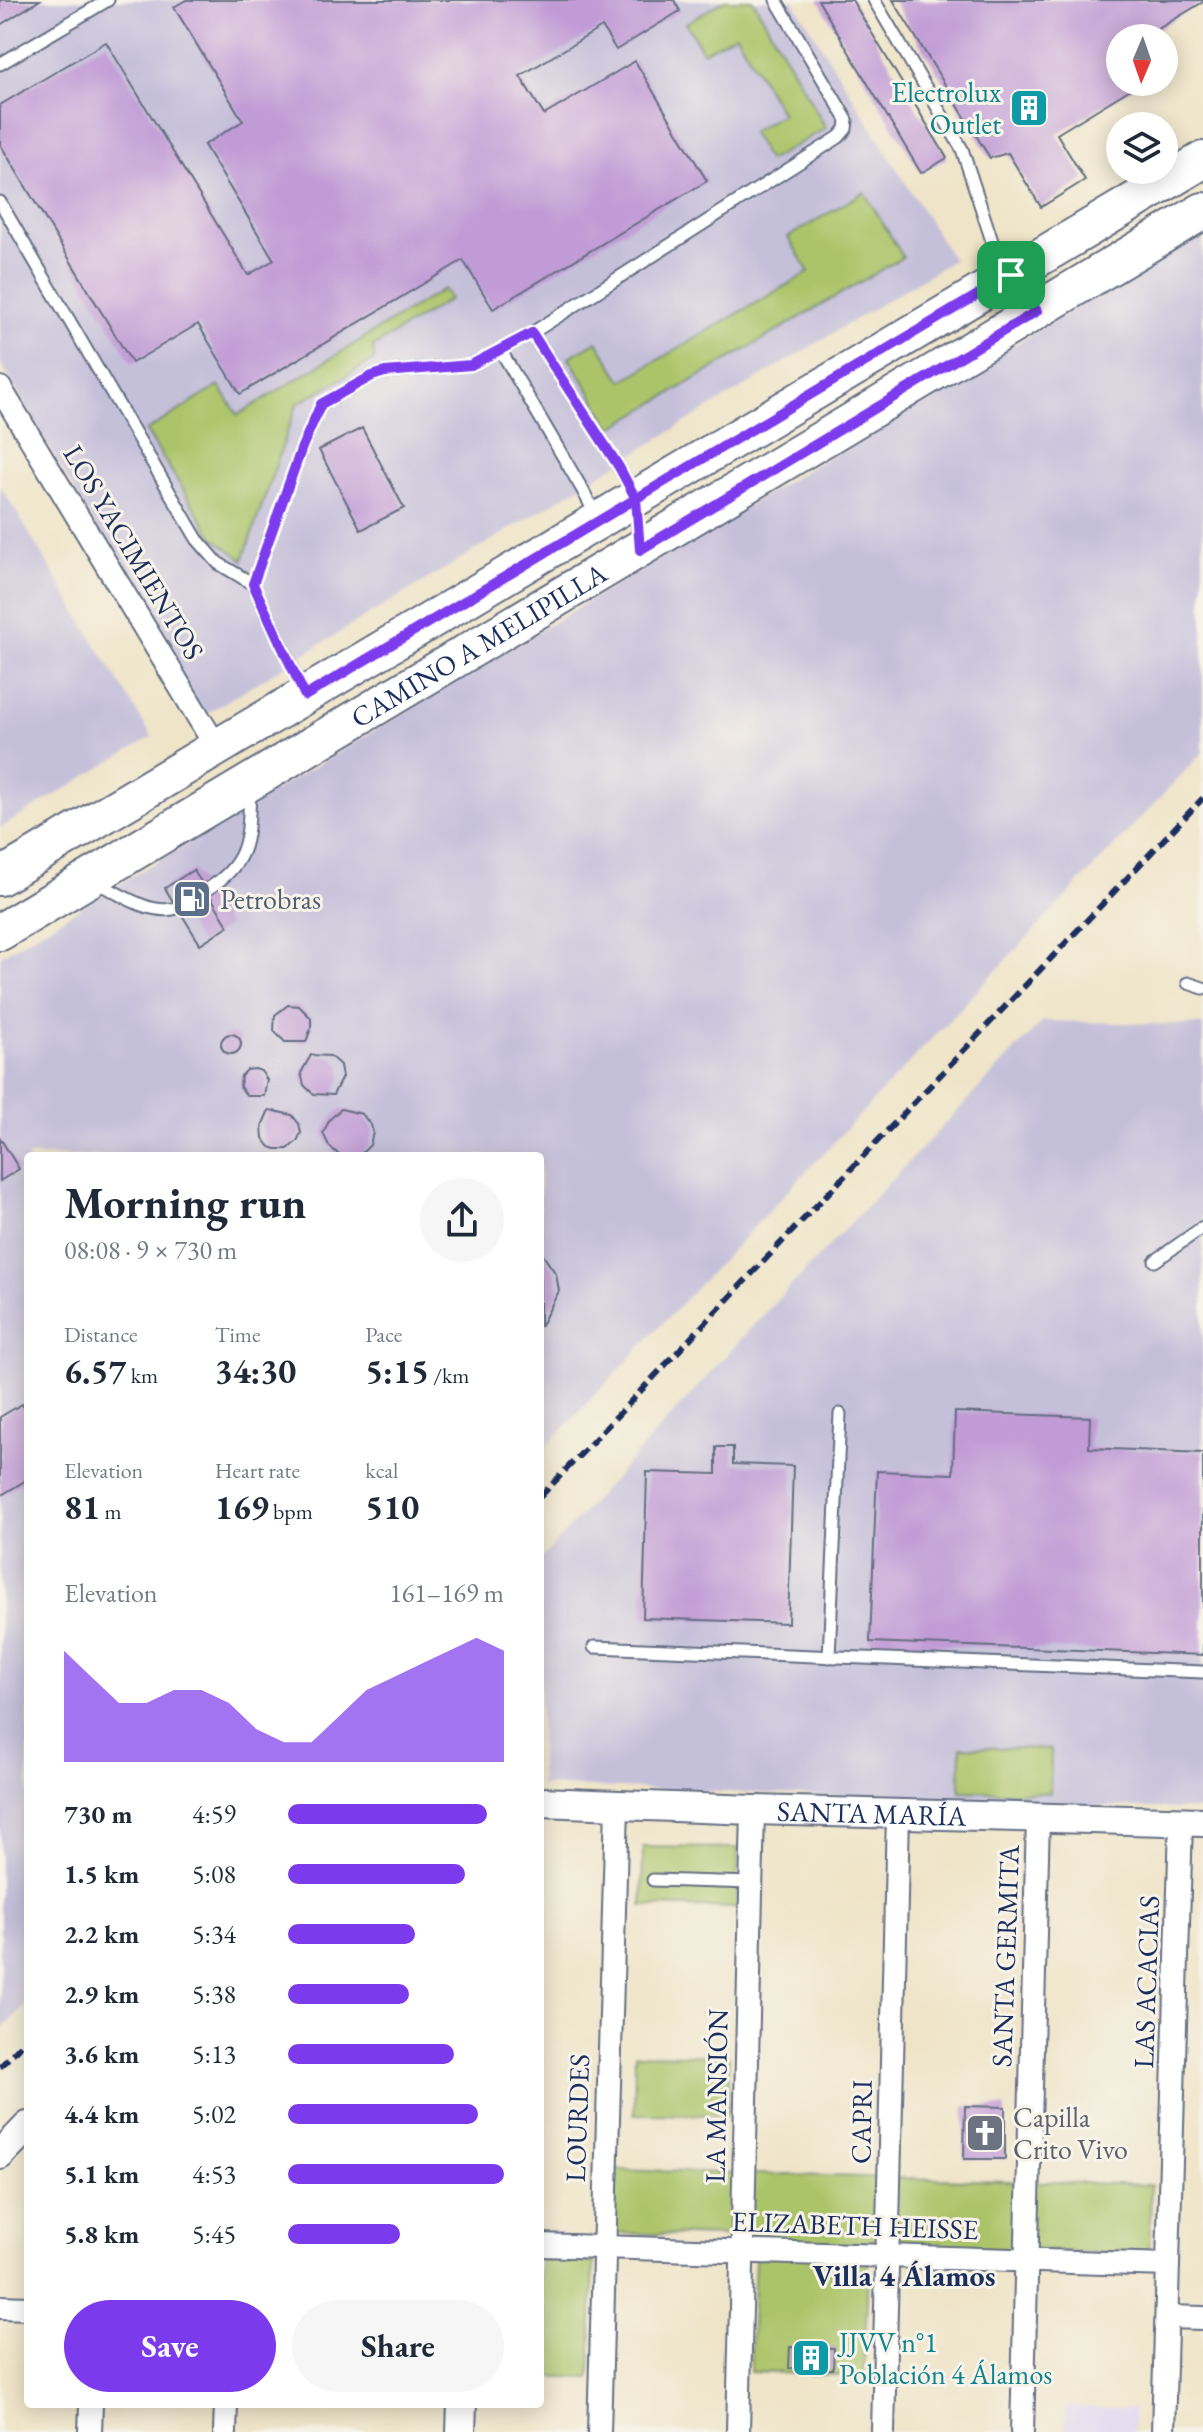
<!DOCTYPE html>
<meta charset="utf-8">
<style>
:root{--surface:#fff;--page:#f6f6f7;--text:#1f2937;--muted:#747a83;--accent:#7c3aed}
body{margin:0;font-family:"EB Garamond",serif;background:var(--page);color:var(--text);height:100vh;display:flex;flex-direction:column;font-size:30px;white-space:nowrap}
*{box-sizing:border-box;margin:0}
p{font-size:26px;color:var(--muted)}
.icon{flex:none;width:44px;height:44px;fill:none;stroke:currentColor;stroke-width:2;stroke-linecap:round;stroke-linejoin:round}
.map{position:relative;flex:1;overflow:hidden}
.drawer{position:absolute;left:24px;top:1152px;width:520px;height:1256px;display:flex;flex-direction:column;background:var(--surface);border-radius:8px;box-shadow:0 4px 20px #0003}
.drawer>*{flex:none}
.needle{width:52px;rotate:182deg}
.fabs{position:absolute;left:1106px;top:24px;display:grid;gap:16px}
.fabs a{display:grid;place-items:center;width:72px;height:72px;border-radius:50%;background:var(--surface);box-shadow:0 4px 20px #0003;font-size:40px}
.pin{position:absolute;display:grid;place-items:center;width:68px;height:68px;color:#fff;margin:-34px;border-radius:16px;box-shadow:0 4px 12px #0006}
.round{display:grid;place-items:center;flex:none;width:84px;height:84px;border-radius:42px;background:var(--page)}
.headline{display:flex;align-items:center;justify-content:space-between;height:136px;padding:0 40px}
h1{font-size:44px;font-weight:700;line-height:60px}
.stats{display:grid;grid-template-columns:repeat(3,1fr);gap:12px;height:136px;padding:8px 40px}
.stats div{display:grid;align-content:center}
.stats b{font-size:34px;font-weight:700}
.stats small{font-size:22px;font-weight:400}
.stats p{font-size:22px}
.chart{height:224px;padding:16px 40px}
.chart p{display:flex;justify-content:space-between}
.chart svg{width:100%;height:144px;margin-top:8px;fill:var(--accent);opacity:.7}
.action{display:flex;gap:16px;margin-top:auto;padding:16px 40px}
.action a{flex:1;height:92px;border-radius:48px;background:var(--accent);color:#fff;font-size:32px;font-weight:700;line-height:92px;text-align:center}
.action a+a{background:var(--page);color:var(--text)}
ul{padding:0 40px;list-style:none;font-size:26px}
li{display:grid;grid-template-columns:128px 96px 1fr;align-items:center;height:60px}
li i{height:20px;border-radius:10px;background:var(--accent)}
.map>svg:first-child{display:block}
.built{fill:#e2d4f3}
.industrial{fill:#c5c0da}
.green{fill:#acc469;stroke:#647a64;stroke-width:2}
.building{fill:#c19bd6}
.lines{fill:none;stroke-linecap:round;stroke-linejoin:round}
.service-casing{stroke:#656e83;stroke-width:15}
.minor-casing{stroke:#656e83;stroke-width:26}
.tertiary-casing{stroke:#656e83;stroke-width:32}
.primary-casing{stroke:#656e83;stroke-width:40}
.service{stroke:#fff;stroke-width:11}
.minor{stroke:#fff;stroke-width:22}
.tertiary{stroke:#fff;stroke-width:28}
.primary{stroke:#fff;stroke-width:36}
.rail{stroke:#1b2f5e;stroke-width:6;stroke-dasharray:12 6;stroke-linecap:butt}
.route-casing{stroke:#fff;stroke-width:16}
.route{stroke:#7c3aed;stroke-width:10}
.labels{text-anchor:middle;dominant-baseline:central;stroke-width:6;stroke-linejoin:round;paint-order:stroke}
.culture-label{font-size:28px;fill:#0d838f;stroke:#f7f3e8;text-anchor:end}
.street-label{font-size:28px;fill:#1b2f5e;stroke:#f7f3e8}
.service-label{font-size:28px;fill:#4e5e75;stroke:#f7f3e8;text-anchor:start}
.worship-label{font-size:28px;fill:#5b616d;stroke:#f7f3e8;text-anchor:start}
.neighbourhood-label{font-size:30px;font-weight:bold;fill:#1b2f5e;stroke:#f7f3e8}
</style>
<div class="map">
<svg width="1203" height="2432" viewBox="0 0 1203 2432">
<rect width="100%" height="100%" fill="#f7f3e8"/>
<filter id="ink" filterUnits="userSpaceOnUse"><feTurbulence type="fractalNoise" baseFrequency=".0125" numOctaves="2"/><feDisplacementMap in="SourceGraphic" scale="16" xChannelSelector="R" yChannelSelector="G"/><feConvolveMatrix kernelMatrix="1 2 1 2 8 2 1 2 1" color-interpolation-filters="sRGB"/></filter>
<filter id="wash" filterUnits="userSpaceOnUse"><feTurbulence type="fractalNoise" baseFrequency=".006" numOctaves="4" result="noise"/><feDisplacementMap in="SourceGraphic" scale="32" xChannelSelector="R" yChannelSelector="G"/><feGaussianBlur stdDeviation="1.8" result="paint"/><feColorMatrix in="noise" values="0 0 0 0 0 0 0 0 0 0 0 0 0 0 0 0 0 1.4 0 .05"/><feComposite in="paint" operator="in"/></filter>
<g filter="url(#wash)">
<rect width="100%" height="100%" fill="#efe4c8"/>
<path class="built" d="M1065,2407L1134,2409L1133,2432H1065Z"/>
<g class="industrial">
<path d="M0,0H793L953,260L204,715L0,362Z"/>
<path d="M1203,231V752L540,1453V1156H28V2002L0,2032V956Z"/>
<path d="M0,485L152,737L0,828Z"/>
<path d="M1043,1021L1203,1025V1810L540,1785V1560L763,1315Z"/>
</g>
<g class="green">
<path d="M725,0H753L826,128L768,161L751,132L782,114L736,34L703,52L686,23Z"/>
<path d="M864,192L903,257L612,428L569,357L597,341L622,381L809,272L788,237Z"/>
<path d="M444,289L450,299L373,347L374,360L297,404L243,560L213,537L146,431L219,386L238,415Z"/>
<path d="M961,1747L1051,1749L1050,1793L960,1791Z"/>
<path d="M643,1847L738,1848L737,1908L642,1906Z"/>
<path d="M635,2054L729,2056L728,2115L634,2114Z"/>
<path d="M615,2170L1151,2185L1149,2254L869,2246L864,2376L750,2372L756,2237L613,2233Z"/>
<path d="M540,2260L594,2262L590,2378L540,2376Z"/>
</g>
<g id="blocks">
<g class="building">
<path d="M0,0H40L0,25Z"/>
<path d="M186,0H674L680,11L616,50L602,27L520,76L544,115L635,61L707,181L493,309L463,260L240,394L198,324L132,363L0,144V105L106,42L248,275L274,260L204,145L243,121L174,7Z"/>
<path d="M818,0H852L947,158L921,173Z"/>
<path d="M893,0H1203V2L1143,38H1120V82H1142L1057,134L1085,180L1041,207L1008,153L990,158Z"/>
<path d="M362,428L404,508L361,530L319,450Z"/>
<path d="M193,870L202,883L198,887L199,894L203,898L211,897L228,926L200,944L182,915L185,910L184,903L179,900H172L165,888Z"/>
<path d="M288,1005L299,1006L311,1018V1028L306,1042H285L274,1031L275,1015Z"/>
<circle cx="231" cy="1044" r="10"/>
<path d="M311,1055L330,1056L340,1065L342,1077L333,1095L313,1094L304,1085L301,1073Z"/>
<path d="M255,1069L261,1071L267,1080L264,1096H247L240,1087L241,1076L247,1070Z"/>
<path d="M341,1109L362,1114L371,1125L373,1132L370,1145L360,1155L340,1156L329,1146L323,1133L330,1119Z"/>
<path d="M269,1110L292,1115L299,1124L301,1133L297,1141L288,1149H276L270,1147L263,1138L262,1126Z"/>
<path d="M0,1138L19,1169L0,1181Z"/>
<path d="M540,1251L556,1274L559,1291L540,1327Z"/>
<path d="M22,1404L28,1414V1479L0,1496V1417Z"/>
<path d="M955,1412L1090,1417L1089,1448L1203,1453V1655L870,1642L877,1471L953,1474Z"/>
<path d="M716,1447H733V1464L793,1466L788,1623L643,1618L647,1472L716,1474Z"/>
<path d="M965,2106L1005,2107V2159H964Z"/>
<path d="M790,2347L834,2348L833,2369L789,2368Z"/>
</g>
</g>
</g>
<g filter="url(#ink)">
<use href="#blocks" fill-opacity="0" stroke="#656e83" stroke-width="2"/>
<g class="lines">
<g class="service-casing">
<g id="service">
<path d="M874,0L962,149L993,244L1034,307"/>
<path d="M0,64L108,0"/>
<path d="M0,202L197,539L218,563L253,584L302,689"/>
<path d="M532,333L619,467L636,499L639,541"/>
<path d="M501,351L582,489L597,517"/>
<path d="M253,584L302,447L321,404L372,376L385,372L471,365L532,333L839,137L846,129L847,120L776,0"/>
<path d="M96,882C120,894 150,916 177,908"/>
<path d="M206,890C250,863 248,838 250,791"/>
<path d="M1188,983L1203,988"/>
<path d="M1155,1261L1203,1227"/>
<path d="M594,1647L1203,1672"/>
<path d="M829,1657L840,1414"/>
<path d="M653,1880L752,1883"/>
</g>
</g>
<g class="minor-casing">
<g id="minor">
<path d="M0,388L217,748"/>
<path d="M540,2245L1168,2265"/>
<path d="M0,2307L28,2308"/>
<path d="M1167,2317L1203,2318"/>
<path d="M90,2432L91,2404"/>
<path d="M225,2432L226,2404"/>
<path d="M599,2432L617,1806"/>
<path d="M738,2432L753,1810"/>
<path d="M883,2432L898,1814"/>
<path d="M1022,2432L1038,1818"/>
<path d="M1163,2432L1181,1822"/>
</g>
</g>
<g class="tertiary-casing">
<g id="tertiary">
<path id="s1" d="M540,1802L753,1810L1203,1822"/>
<path d="M0,2155L28,2126"/>
<path d="M461,2432L462,2404"/>
</g>
</g>
<g class="primary-casing">
<g id="primary">
<path d="M0,877L1203,160"/>
<path id="s2" d="M0,932L1203,211"/>
</g>
</g>
<use href="#service" class="service"/>
<use href="#minor" class="minor"/>
<use href="#tertiary" class="tertiary"/>
<use href="#primary" class="primary"/>
<g class="rail">
<path d="M540,1497L1203,798"/>
<path d="M0,2067L28,2037"/>
</g>
</g>
</g>
<g class="lines" filter="url(#ink)">
<g class="route-casing">
<path id="route" d="M1011,275L305,696L253,584L302,447L321,404L372,376L385,372L471,365L532,333L619,467L636,499L640,550L1037,311L1011,275"/>
</g>
<use href="#route" class="route"/>
</g>
<defs>
<g id="building-square" transform="scale(2)"><rect x="-9" y="-9" width="18" height="18" rx="4" fill="#0f9aa8" stroke="#f7f3e8"/><path d="M-4-6H4V6H1V3H-1V6H-4ZM-2.5-4.3h1.7v1.8h-1.7ZM.8-4.3h1.7v1.8H.8ZM-2.5-1h1.7V.8h-1.7ZM.8-1h1.7V.8H.8Z" fill="#fff"/></g>
<g id="fuel-square" transform="scale(2)"><rect x="-9" y="-9" width="18" height="18" rx="4" fill="#5c6f8a" stroke="#f7f3e8"/><path d="M-5.5-6h7V0h2V4h1.3V-2.5L3-4.5l.8-.8L6-3V5H2.5V1h-1V6h-7ZM-4.2-4.7v3.2H.2V-4.7Z" fill="#fff"/></g>
<g id="church-square" transform="scale(2)"><rect x="-9" y="-9" width="18" height="18" rx="4" fill="#6b7280" stroke="#f7f3e8"/><path d="M-1.2-6h2.4v3.5h3.3v2.4h-3.3V6h-2.4V-.1h-3.3v-2.4h3.3Z" fill="#fff"/></g>
</defs>
<g fill-rule="evenodd">
<use href="#building-square" x="1029" y="108"/>
<use href="#fuel-square" x="192" y="899"/>
<use href="#church-square" x="985" y="2133"/>
<use href="#building-square" x="811" y="2358"/>
</g>
<g class="labels">
<g class="culture-label">
<text x="1001" y="92">Electrolux<tspan x="1001" dy="32">Outlet</tspan></text>
<text x="839" y="2342" text-anchor="start">JJVV n°1<tspan x="839" dy="32">Población 4 Álamos</tspan></text>
</g>
<g class="street-label">
<text transform="translate(134 552) rotate(59)">LOS YACIMIENTOS</text>
<text stroke="none"><textPath href="#s2" startOffset="558">CAMINO A MELIPILLA</textPath></text>
<text stroke="none"><textPath href="#s1" startOffset="332">SANTA MARÍA</textPath></text>
<text transform="translate(1005 1956) rotate(-88)">SANTA GERMITA</text>
<text transform="translate(1146 1982) rotate(-88)">LAS ACACIAS</text>
<text transform="translate(716 2096) rotate(-89)">LA MANSIÓN</text>
<text transform="translate(577 2118) rotate(-88)">LOURDES</text>
<text transform="translate(861 2122) rotate(-89)">CAPRI</text>
<text transform="translate(855 2225) rotate(2)">ELIZABETH HEISSE</text>
</g>
<g class="service-label">
<text x="220" y="899">Petrobras</text>
</g>
<g class="worship-label">
<text x="1013" y="2117">Capilla<tspan x="1013" dy="32">Crito Vivo</tspan></text>
</g>
<g class="neighbourhood-label">
<text x="904" y="2275">Villa 4 Álamos</text>
</g>
</g>
</svg>
<div class="fabs">
<a><svg class="needle" viewBox="-14 -14 28 28"><path d="M0-13l5 13h-10z" fill="#e53935"/><path d="M0 13l5-13h-10z" fill="#747a83"/></svg></a>
<a><svg class="icon" aria-label="layers" viewBox="0 0 24 24"><path d="M12 4l9 5-9 5-9-5zM3 14l9 5 9-5"/></svg></a>
</div>
<div class="pin" style="left:1011px;top:275px;background:#1e9e55"><svg class="icon" aria-label="arrive" viewBox="0 0 24 24"><path d="M6 21V4h12l-3 4 3 4H6"/></svg></div>
<section class="drawer">
<div class="headline"><div><h1>Morning run</h1><p>08:08 · 9 × 730 m</p></div><a class="round"><svg class="icon" aria-label="share" viewBox="0 0 24 24"><path d="M12 15V3M7 8l5-5 5 5M5 13v7h14v-7"/></svg></a></div>
<div class="stats">
<div><p>Distance</p><b>6.57<small> km</small></b></div>
<div><p>Time</p><b>34:30</b></div>
<div><p>Pace</p><b>5:15<small> /km</small></b></div>
</div>
<div class="stats">
<div><p>Elevation</p><b>81<small> m</small></b></div>
<div><p>Heart rate</p><b>169<small> bpm</small></b></div>
<div><p>kcal</p><b>510</b></div>
</div>
<div class="chart"><p><span>Elevation</span>161–169 m</p>
<svg viewBox="0 0 160 44" preserveAspectRatio="none"><path d="M0 44V10L10 18L20 26L30 26L40 22L50 22L60 26L70 34L80 38L90 38L100 30L110 22L120 18L130 14L140 10L150 6L160 10V44z"/></svg>
</div>
<ul>
<li><b>730 m</b>4:59<i style="width:92%"></i></li>
<li><b>1.5 km</b>5:08<i style="width:82%"></i></li>
<li><b>2.2 km</b>5:34<i style="width:59%"></i></li>
<li><b>2.9 km</b>5:38<i style="width:56%"></i></li>
<li><b>3.6 km</b>5:13<i style="width:77%"></i></li>
<li><b>4.4 km</b>5:02<i style="width:88%"></i></li>
<li><b>5.1 km</b>4:53<i style="width:100%"></i></li>
<li><b>5.8 km</b>5:45<i style="width:52%"></i></li>
</ul>
<div class="action"><a>Save</a><a>Share</a></div>
</section>
</div>
